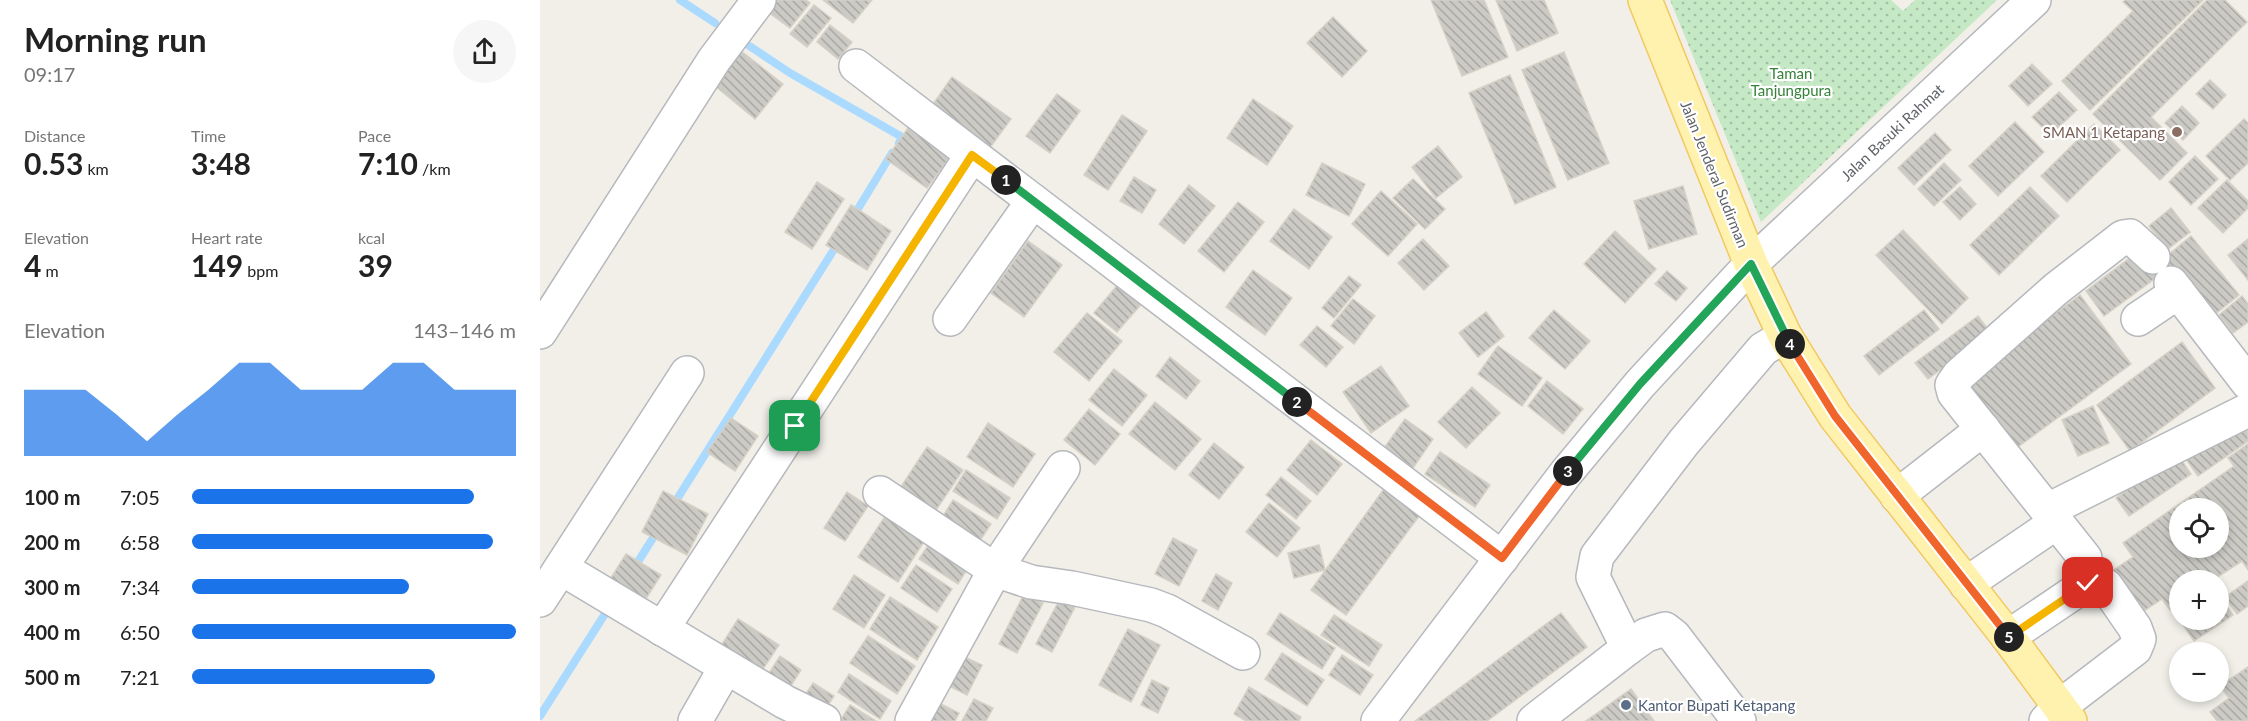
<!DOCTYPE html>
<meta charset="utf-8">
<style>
:root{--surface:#fff;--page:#f6f6f6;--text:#222;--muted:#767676;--accent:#1a73e8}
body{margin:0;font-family:Lato,sans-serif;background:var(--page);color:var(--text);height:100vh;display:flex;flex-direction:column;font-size:22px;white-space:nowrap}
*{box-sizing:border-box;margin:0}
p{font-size:20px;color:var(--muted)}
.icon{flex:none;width:33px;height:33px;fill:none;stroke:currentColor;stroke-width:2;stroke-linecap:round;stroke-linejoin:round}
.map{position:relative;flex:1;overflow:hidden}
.sheet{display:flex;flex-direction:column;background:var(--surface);width:540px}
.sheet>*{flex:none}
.controls{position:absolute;left:1629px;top:498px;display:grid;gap:12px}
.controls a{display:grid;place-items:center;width:60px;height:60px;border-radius:50%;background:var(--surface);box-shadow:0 3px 9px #0003;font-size:30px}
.pin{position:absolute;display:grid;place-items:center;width:51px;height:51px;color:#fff;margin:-26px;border-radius:12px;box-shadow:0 3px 9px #0006}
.km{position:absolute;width:30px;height:30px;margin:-15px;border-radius:50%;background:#222;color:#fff;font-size:16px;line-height:30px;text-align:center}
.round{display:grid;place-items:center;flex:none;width:63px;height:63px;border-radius:32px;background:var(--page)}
.summary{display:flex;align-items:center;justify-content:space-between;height:102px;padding:0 24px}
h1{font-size:33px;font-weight:700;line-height:45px}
.stats{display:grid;grid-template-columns:repeat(3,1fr);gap:9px;height:102px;padding:6px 24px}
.stats div{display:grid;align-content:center}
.stats b{font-size:30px;font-weight:700}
.stats small{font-size:16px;font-weight:400}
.stats p{font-size:16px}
.chart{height:168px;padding:12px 24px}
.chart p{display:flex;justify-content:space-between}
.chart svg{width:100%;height:108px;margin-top:6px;fill:var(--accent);opacity:.7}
ul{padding:0 24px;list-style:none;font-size:20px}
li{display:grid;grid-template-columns:96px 72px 1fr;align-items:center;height:45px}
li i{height:15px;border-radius:8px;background:var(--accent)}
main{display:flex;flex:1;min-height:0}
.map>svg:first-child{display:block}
.garden{fill:url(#garden-dots)}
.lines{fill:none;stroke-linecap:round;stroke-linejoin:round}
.stream{stroke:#aadaff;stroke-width:8}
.building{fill:url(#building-back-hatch);stroke:#d6d1c6;stroke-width:1.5;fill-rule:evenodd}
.minor-casing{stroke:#b5b8bc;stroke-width:36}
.major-casing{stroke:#f2c960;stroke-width:36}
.minor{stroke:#fff;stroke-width:33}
.major{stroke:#fff2af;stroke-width:33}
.split-1-casing{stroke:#fff;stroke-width:12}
.split-2-casing{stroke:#fff;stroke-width:12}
.split-3-casing{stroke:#fff;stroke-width:12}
.split-4-casing{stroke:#fff;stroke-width:12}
.split-5-casing{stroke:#fff;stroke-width:12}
.split-6-casing{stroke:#fff;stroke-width:12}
.split-1{stroke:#f5b400;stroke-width:8}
.split-2{stroke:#22a559;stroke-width:8}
.split-3{stroke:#f0652b;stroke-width:8}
.split-4{stroke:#22a559;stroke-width:8}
.split-5{stroke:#f0652b;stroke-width:8}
.split-6{stroke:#f5b400;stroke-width:8}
.education-dot{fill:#8d6e63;stroke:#fff;stroke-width:2}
.service-dot{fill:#5c6f8a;stroke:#fff;stroke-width:2}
.labels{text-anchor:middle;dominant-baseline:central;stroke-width:4.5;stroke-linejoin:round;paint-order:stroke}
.park-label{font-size:15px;fill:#348238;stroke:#fff}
.street-label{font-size:15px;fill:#5f6368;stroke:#fff}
.education-label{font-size:15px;fill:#785e54;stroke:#fff;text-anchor:end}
.service-label{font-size:15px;fill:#4e5e75;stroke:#fff;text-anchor:start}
</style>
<main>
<section class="sheet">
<div class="summary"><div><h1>Morning run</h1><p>09:17</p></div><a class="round"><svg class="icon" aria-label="share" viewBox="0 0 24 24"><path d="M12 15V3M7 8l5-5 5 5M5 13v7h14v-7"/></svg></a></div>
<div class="stats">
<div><p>Distance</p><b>0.53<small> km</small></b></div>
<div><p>Time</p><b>3:48</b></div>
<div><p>Pace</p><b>7:10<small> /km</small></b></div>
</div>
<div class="stats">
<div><p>Elevation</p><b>4<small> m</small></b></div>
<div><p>Heart rate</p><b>149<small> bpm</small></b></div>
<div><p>kcal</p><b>39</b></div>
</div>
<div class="chart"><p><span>Elevation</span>143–146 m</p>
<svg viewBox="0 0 160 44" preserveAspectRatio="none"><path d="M0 44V17L10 17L20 17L30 27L40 38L50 27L60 17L70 6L80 6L90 17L100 17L110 17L120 6L130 6L140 17L150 17L160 17V44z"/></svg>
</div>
<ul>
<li><b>100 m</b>7:05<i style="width:87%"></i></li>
<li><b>200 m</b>6:58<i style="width:93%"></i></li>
<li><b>300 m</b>7:34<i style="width:67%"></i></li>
<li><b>400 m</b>6:50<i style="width:100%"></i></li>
<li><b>500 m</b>7:21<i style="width:75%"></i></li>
</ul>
</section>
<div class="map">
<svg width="1708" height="721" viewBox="0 0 1708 721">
<defs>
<pattern id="garden-dots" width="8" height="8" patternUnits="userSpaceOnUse" patternTransform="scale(1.5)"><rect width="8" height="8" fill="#c5e8c5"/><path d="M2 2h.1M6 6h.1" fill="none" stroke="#a3c0a4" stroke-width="1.8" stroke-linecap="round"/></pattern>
<pattern id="building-back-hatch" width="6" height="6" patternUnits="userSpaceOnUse" patternTransform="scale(1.5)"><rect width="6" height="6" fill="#cccac5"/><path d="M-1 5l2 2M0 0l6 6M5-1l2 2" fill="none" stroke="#a9a8a4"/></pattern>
</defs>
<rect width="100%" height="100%" fill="#f1efe8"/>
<path class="garden" d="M1130,0H1351L1363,11L1375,0H1457L1221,222Z"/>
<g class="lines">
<g class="stream">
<path d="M140,0L175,23"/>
<path d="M208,45L250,73L362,137L359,143"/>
<path d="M313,217L352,153"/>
<path d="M132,507L298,243"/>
<path d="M94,568L118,530"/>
<path d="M0,716L70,606"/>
</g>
</g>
<g class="building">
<path d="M237,0H266L270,3L250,28L228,12Z"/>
<path d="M283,0H332L313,23Z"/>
<path d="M891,0H944L968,57L922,76Z"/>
<path d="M956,0H1004L1018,33L977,51Z"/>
<path d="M1585,0H1663L1550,110L1522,81L1593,11L1583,2Z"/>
<path d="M1667,0H1685L1707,22L1611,117L1647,153L1620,180L1553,114Z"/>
<path d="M274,5L291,18L267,47L250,34Z"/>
<path d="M793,17L827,51L802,77L767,43Z"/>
<path d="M290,25L312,42L298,59L277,42Z"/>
<path d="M196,47L243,84L215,119L169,81Z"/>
<path d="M1024,52L1069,163L1028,180L982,70Z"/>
<path d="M1492,64L1512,84L1488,106L1469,86Z"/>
<path d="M970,75L1016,187L975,204L929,93Z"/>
<path d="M412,77L471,119L449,149L391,107Z"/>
<path d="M1670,80L1686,95L1673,109L1656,94Z"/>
<path d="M1519,92L1537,110L1510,135L1492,117Z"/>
<path d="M517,94L540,111L510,153L486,136Z"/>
<path d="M713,99L753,126L727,165L687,138Z"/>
<path d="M1642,106L1659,123L1643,140L1625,123Z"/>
<path d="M582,115L607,131L568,190L544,175Z"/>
<path d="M1704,119L1708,123V163L1690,180L1666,156Z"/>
<path d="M1475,122L1504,152L1458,196L1429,166Z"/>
<path d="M371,124L413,153L387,188L346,159Z"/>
<path d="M1554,124L1580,150L1527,202L1501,176Z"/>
<path d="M1395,133L1411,150L1374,185L1358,168Z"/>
<path d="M898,146L922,177L896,198L872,167Z"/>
<path d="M1655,156L1678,179L1651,205L1629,182Z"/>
<path d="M782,163L825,184L809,216L766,195Z"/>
<path d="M1404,163L1421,180L1394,206L1378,189Z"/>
<path d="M594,177L616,190L602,213L580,201Z"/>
<path d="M873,179L905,209L885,229L853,198Z"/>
<path d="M1687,180L1708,201V208L1683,233L1658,208Z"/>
<path d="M277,182L304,199L272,249L245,232Z"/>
<path d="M649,185L675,206L644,244L619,224Z"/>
<path d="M1143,186L1157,234L1109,249L1094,201Z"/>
<path d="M1420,187L1436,204L1420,220L1403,202Z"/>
<path d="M1490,187L1519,216L1459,275L1430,245Z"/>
<path d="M841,191L877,224L848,256L812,224Z"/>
<path d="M698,202L724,222L684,272L658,251Z"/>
<path d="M311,205L351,231L327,270L286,245Z"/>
<path d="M1631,208L1650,232L1628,249L1609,226Z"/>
<path d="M754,209L792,237L769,269L730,241Z"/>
<path d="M1363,230L1428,298L1402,324L1336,255Z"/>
<path d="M1075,231L1116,269L1085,303L1044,264Z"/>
<path d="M1651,236L1699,295L1669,319L1622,260Z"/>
<path d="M883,239L909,266L884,290L858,263Z"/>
<path d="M1708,239V280L1688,255Z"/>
<path d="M488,241L522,265L484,317L451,293Z"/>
<path d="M1599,251L1617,277L1564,316L1546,291Z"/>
<path d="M713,270L752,298L725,335L686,307Z"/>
<path d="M1127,271L1147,288L1136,301L1115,284Z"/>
<path d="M809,276L821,285L794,318L782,308Z"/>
<path d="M580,282L604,301L577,332L554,313Z"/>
<path d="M1540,295L1591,364L1471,452L1421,384Z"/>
<path d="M1702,296L1708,304V322L1693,333L1679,315Z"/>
<path d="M813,299L835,316L814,344L791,326Z"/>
<path d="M1014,310L1050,341L1025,369L989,338Z"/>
<path d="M1384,310L1399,329L1339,375L1324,356Z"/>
<path d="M946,312L964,336L938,357L919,333Z"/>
<path d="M547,313L582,341L549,381L514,352Z"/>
<path d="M1438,316L1450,332L1388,379L1375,363Z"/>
<path d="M777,326L803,347L786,367L760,345Z"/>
<path d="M1642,342L1675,388L1590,451L1557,405Z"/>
<path d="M958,346L1002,378L982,406L938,374Z"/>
<path d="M630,357L660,381L646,399L616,376Z"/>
<path d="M841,366L869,406L831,433L803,392Z"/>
<path d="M574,369L607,395L582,426L549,400Z"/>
<path d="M1007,381L1043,409L1023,434L988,406Z"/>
<path d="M932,387L960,413L926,448L898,422Z"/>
<path d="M615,402L661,439L635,470L589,434Z"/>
<path d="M1553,406L1569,443L1538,456L1522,420Z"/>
<path d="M549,409L580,434L555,465L524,440Z"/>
<path d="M191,418L218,436L195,471L167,452Z"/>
<path d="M865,419L893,439L873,468L844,448Z"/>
<path d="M1700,420L1708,432V441L1658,476L1645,458Z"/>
<path d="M448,423L495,454L473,487L427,457Z"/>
<path d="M771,440L802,464L777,495L747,470Z"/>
<path d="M674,443L704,467L679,499L649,475Z"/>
<path d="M1708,444V570L1702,561L1673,580H1640V604L1630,610L1622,599L1601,613L1572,571L1593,557L1583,543L1694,466L1688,458ZM1640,508H1678V548H1640Z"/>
<path d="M387,447L423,470L390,519L355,496Z"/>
<path d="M900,452L950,485L935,507L885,474Z"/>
<path d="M1638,455L1651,474L1589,516L1576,498Z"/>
<path d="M426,470L470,498L457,519L413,491Z"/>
<path d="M741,477L771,501L756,519L726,495Z"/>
<path d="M849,482L885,508L806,615L771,590Z"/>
<path d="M123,491L168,514L147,555L102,532Z"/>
<path d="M307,492L328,506L305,541L284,528Z"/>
<path d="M413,500L451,524L437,545L400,521Z"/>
<path d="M729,503L760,528L737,557L706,532Z"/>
<path d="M346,515L385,540L358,582L318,557Z"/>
<path d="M393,538L431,563L418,584L379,559Z"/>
<path d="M633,538L657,550L639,586L615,574Z"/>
<path d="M779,545L785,570L754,578L748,553Z"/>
<path d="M86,554L121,575L102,605L67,584Z"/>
<path d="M376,565L412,589L397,612L361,588Z"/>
<path d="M676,574L692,583L678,610L662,601Z"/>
<path d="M314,575L345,595L324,628L293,609Z"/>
<path d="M1708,581V606L1697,614L1685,597Z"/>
<path d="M484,594L503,603L477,653L459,644Z"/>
<path d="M350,597L398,627L377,660L330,629Z"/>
<path d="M521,597L536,605L512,652L496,644Z"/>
<path d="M1681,598L1693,615L1654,641L1643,625L1650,620H1678V600Z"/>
<path d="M740,613L795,648L782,669L727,634Z"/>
<path d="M1021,613L1047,647L947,721H875Z"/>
<path d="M794,615L842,645L829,666L781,635Z"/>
<path d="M198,619L239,645L219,675L179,649Z"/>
<path d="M588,629L620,645L591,702L559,685Z"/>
<path d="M328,636L375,666L357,694L310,663Z"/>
<path d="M416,653L442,665L427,695L401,682Z"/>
<path d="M742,653L784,680L767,706L725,679Z"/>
<path d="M802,655L833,675L820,695L789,675Z"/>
<path d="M240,656L261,670L245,695L224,681Z"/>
<path d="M1708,667V721H1677L1670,712L1689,698L1680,686Z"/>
<path d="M309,674L351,701L340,719L298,692Z"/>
<path d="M612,680L629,688L618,713L601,705Z"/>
<path d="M273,683L294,696L283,713L262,700Z"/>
<path d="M709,687L761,717L759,721H706L694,714Z"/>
<path d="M1091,689L1114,721H1046Z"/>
<path d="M434,699L453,708L446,721H422Z"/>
<path d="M395,701L419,713L415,721H384Z"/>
<path d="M310,705L336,721H300Z"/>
</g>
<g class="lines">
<g class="minor-casing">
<g id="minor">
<path d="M316,66L962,558"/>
<path d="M1631,283L1708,383"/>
<path d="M410,319L493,201"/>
<path d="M1598,319L1638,292"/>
<path d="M0,332L174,60L219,0"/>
<path d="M340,493L455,570L491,582L532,588L611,605L627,611L703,653"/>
<path d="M1357,496L1443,429"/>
<path d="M1508,510L1708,410"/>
<path d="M1545,558L1414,393L1412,385L1419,375L1516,289L1583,237L1590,236L1613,257"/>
<path d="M21,568L245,702L284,721"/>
<path d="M1426,584L1517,522"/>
<path d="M0,600L147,373"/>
<path d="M122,629L432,155"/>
<path d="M1468,637L1548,583L1557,581L1566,586L1595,628L1599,639L1595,649L1519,707L1506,721"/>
<path d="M1088,648L1106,635L1125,629L1134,636L1199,721"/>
<path d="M155,721L186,667"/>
<path d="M372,721L455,570L523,468"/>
<path d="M838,721L1026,473L1100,384L1211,264L1494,0"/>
<path d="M994,721L1088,648L1053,577L1057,556L1144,442L1223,349L1245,336"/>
</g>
</g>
<g class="major-casing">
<path id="major" d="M1105,0L1211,264L1245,336L1295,416L1468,637L1530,721"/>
</g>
<use href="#minor" class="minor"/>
<use href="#major" class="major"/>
</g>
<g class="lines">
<g class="split-1-casing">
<path id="split-1" d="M255,426L432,155L466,180"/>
</g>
<g class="split-2-casing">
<path id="split-2" d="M466,180L757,402"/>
</g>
<g class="split-3-casing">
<path id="split-3" d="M757,402L962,558L1028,471"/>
</g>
<g class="split-4-casing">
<path id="split-4" d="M1028,471L1100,384L1211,264L1250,344"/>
</g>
<g class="split-5-casing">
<path id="split-5" d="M1250,344L1295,416L1469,637"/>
</g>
<g class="split-6-casing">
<path id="split-6" d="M1469,637L1548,583"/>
</g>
<use href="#split-1" class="split-1"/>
<use href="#split-2" class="split-2"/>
<use href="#split-3" class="split-3"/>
<use href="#split-4" class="split-4"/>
<use href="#split-5" class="split-5"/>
<use href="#split-6" class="split-6"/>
</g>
<circle class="education-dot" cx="1637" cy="132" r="6"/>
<circle class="service-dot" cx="1086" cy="705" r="6"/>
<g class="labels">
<g class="park-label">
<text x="1251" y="73">Taman<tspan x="1251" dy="17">Tanjungpura</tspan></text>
</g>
<g class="street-label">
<text transform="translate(1352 132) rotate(-43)">Jalan Basuki Rahmat</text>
<text transform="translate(1175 174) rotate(68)">Jalan Jenderal Sudirman</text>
</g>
<g class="education-label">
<text x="1625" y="132">SMAN 1 Ketapang</text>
</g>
<g class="service-label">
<text x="1098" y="705">Kantor Bupati Ketapang</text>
</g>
</g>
</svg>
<div class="controls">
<a><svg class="icon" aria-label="locate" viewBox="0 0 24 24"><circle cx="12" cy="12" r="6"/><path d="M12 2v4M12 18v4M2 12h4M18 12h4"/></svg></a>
<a>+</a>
<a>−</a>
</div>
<div class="pin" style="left:255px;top:426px;background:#1e9e55"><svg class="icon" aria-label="arrive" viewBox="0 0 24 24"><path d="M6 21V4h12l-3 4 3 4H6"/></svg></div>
<div class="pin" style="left:1548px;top:583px;background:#d93025"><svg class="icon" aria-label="check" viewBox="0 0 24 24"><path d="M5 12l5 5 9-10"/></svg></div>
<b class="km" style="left:466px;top:180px">1</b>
<b class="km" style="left:757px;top:402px">2</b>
<b class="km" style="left:1028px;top:471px">3</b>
<b class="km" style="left:1250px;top:344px">4</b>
<b class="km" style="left:1469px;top:637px">5</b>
</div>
</main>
